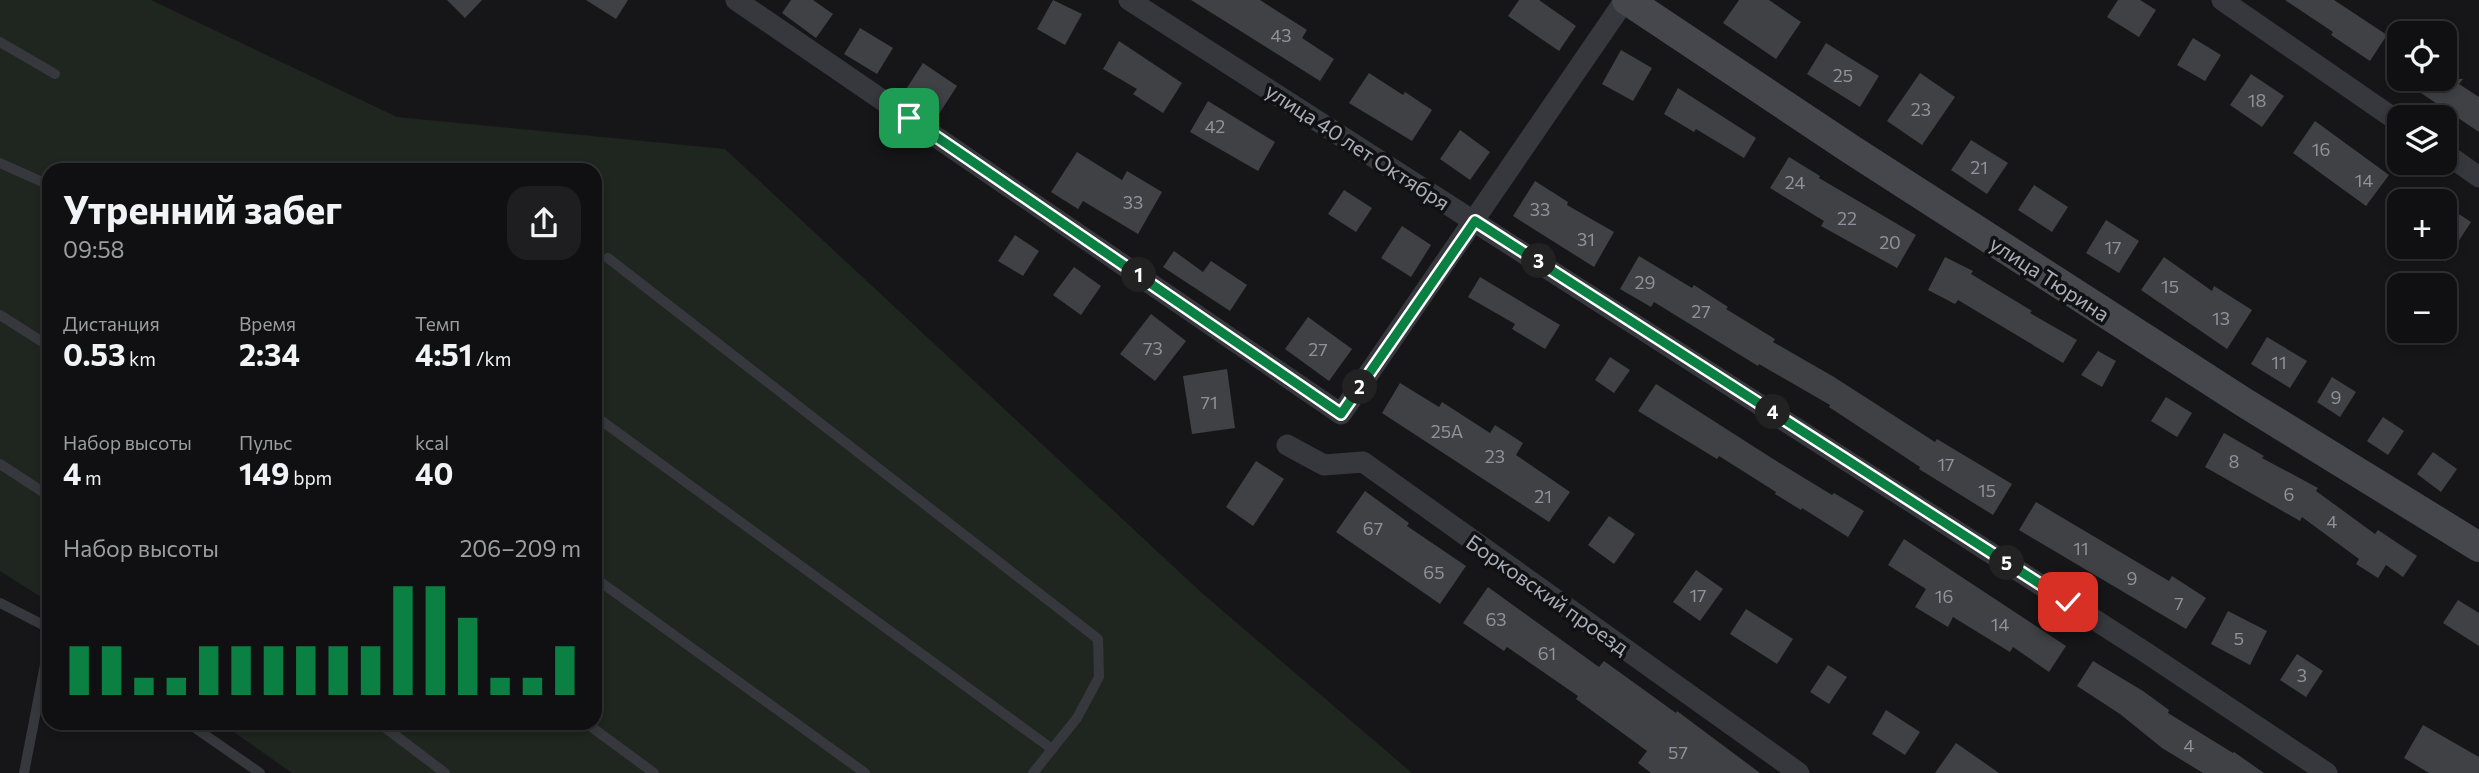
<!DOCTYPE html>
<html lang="ru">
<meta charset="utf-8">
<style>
:root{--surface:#101012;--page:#1e1e20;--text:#f1f3f6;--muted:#9c9d9f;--line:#303032;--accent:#0b8043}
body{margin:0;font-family:Commissioner,sans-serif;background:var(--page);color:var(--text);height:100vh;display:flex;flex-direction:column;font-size:26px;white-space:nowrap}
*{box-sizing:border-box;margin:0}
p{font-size:23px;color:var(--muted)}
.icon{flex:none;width:38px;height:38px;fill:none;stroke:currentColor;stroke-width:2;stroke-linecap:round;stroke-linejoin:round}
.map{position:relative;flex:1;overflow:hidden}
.panel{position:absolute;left:42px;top:163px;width:560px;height:567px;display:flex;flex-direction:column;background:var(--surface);border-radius:21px;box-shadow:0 4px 10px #0003,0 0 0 2px var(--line)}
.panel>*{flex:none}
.fabs{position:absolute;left:2387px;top:21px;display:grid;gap:14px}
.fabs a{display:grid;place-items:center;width:70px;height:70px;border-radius:14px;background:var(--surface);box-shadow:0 4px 10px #0003,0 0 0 2px var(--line);font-size:35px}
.pin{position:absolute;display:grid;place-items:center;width:60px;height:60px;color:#fff;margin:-30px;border-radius:14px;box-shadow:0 4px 10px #0006}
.km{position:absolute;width:35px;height:35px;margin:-18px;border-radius:50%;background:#222;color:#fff;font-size:19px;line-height:35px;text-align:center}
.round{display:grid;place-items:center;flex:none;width:74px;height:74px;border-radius:21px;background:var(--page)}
.head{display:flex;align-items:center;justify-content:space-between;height:119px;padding:0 21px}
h1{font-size:38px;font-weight:700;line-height:52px}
.figures{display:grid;grid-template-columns:repeat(3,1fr);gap:10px;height:119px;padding:7px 21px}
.figures div{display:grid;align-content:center}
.figures b{font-size:30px;font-weight:700}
.figures small{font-size:19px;font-weight:400}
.figures p{font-size:19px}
.chart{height:196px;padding:14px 21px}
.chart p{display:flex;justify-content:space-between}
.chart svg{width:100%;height:126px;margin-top:7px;stroke:var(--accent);stroke-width:6}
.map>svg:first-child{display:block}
.green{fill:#1e261f}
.building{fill:#404145}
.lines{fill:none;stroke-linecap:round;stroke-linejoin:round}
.lane{stroke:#37383d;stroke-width:10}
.street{stroke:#37383d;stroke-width:21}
.secondary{stroke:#45474d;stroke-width:30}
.route-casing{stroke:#fff;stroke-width:14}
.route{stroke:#0b8043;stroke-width:9}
.labels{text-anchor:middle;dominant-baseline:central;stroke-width:7;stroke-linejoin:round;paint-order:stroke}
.number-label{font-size:18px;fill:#8e929b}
.street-label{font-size:21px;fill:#a8adb8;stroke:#111113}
</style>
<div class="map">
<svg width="2479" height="773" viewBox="0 0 2479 773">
<rect width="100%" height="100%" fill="#161618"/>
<path class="green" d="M0,0H151L397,117L725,149L1203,594L1412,773H292L221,723H595V170H49V602L0,571Z"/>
<g class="building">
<path d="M447,0H482L465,18Z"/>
<path d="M586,0H628L616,19Z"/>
<path d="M791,0H813L833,14L816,38L782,13Z"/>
<path d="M1053,0L1082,14L1065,45L1037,29Z"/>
<path d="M1191,0H1260L1307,30L1302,38L1334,59L1320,81Z"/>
<path d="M1519,0H1539L1576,26L1559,51L1508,16Z"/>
<path d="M1739,0H1769L1801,22L1776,59L1723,23Z"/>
<path d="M2118,0H2140L2156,10L2139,37L2107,17Z"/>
<path d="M2285,0H2334L2387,35L2370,61L2331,35L2333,32Z"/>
<path d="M860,28L893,48L877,74L844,54Z"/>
<path d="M2193,38L2221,55L2205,81L2177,65Z"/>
<path d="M1119,41L1182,83L1163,113L1133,94L1137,89L1103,69Z"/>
<path d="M1826,43L1879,76L1860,107L1807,74Z"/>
<path d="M1621,50L1652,68L1633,101L1602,84Z"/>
<path d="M923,63L957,86L937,117L903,94Z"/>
<path d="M1369,73L1403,95L1405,92L1432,110L1412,141L1349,103Z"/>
<path d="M1920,73L1955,97L1922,145L1887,121Z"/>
<path d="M2251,74L2284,96L2262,127L2230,105Z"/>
<path d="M2400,79H2463L2459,84L2479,97V132Z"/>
<path d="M1678,88L1756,138L1744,158L1696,129L1694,132L1664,114Z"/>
<path d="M1208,101L1275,142L1258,171L1190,132Z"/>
<path d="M2315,121L2389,175L2366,206L2293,153Z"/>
<path d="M1460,130L1490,152L1470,180L1440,159Z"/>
<path d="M1971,140L2008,163L1987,194L1951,170Z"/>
<path d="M1077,152L1122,180L1127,171L1162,192L1138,234L1083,201L1078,209L1051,192Z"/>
<path d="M1789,157L1820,176L1819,178L1916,235L1897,268L1821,226L1824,221L1770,188Z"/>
<path d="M1535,181L1568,202L1567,205L1614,232L1594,267L1513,216Z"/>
<path d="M2034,185L2068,207L2052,232L2018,210Z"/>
<path d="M1344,190L1372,208L1356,232L1328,214Z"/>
<path d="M2445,205L2471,222L2445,262Z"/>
<path d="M2106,220L2139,241L2119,273L2086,253Z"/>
<path d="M1402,226L1431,245L1411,277L1381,258Z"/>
<path d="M1015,235L1039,251L1023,276L998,261Z"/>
<path d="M1174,251L1203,272L1211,261L1247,285L1230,311L1163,267Z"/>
<path d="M1639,256L1692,288L1694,285L1728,307L1726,309L1775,339L1773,342L1834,377L1935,442L1937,439L2012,484L1993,515L1919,469L1920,467L1829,407L1830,405L1759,364L1758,366L1654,302L1651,307L1620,289Z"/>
<path d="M1945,257L1973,271L1971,274L2032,311L2030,313L2077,340L2063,363L1958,300L1955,304L1928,290Z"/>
<path d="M2164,257L2212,291L2214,286L2252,310L2227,349L2141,290Z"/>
<path d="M1074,267L1101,286L1081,315L1053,295Z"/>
<path d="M1480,277L1560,325L1545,349L1512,329L1515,324L1468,297Z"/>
<path d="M1151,314L1186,341L1155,381L1120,354Z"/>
<path d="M1308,317L1352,349L1329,381L1285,349Z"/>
<path d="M2267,337L2307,361L2290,388L2251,364Z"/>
<path d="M2098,351L2116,361L2102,387L2081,375Z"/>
<path d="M1610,357L1630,370L1614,393L1595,380Z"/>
<path d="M1227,369L1235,428L1192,434L1183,376Z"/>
<path d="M2332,377L2356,392L2340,417L2317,402Z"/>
<path d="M1400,383L1439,407L1442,402L1490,433L1495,425L1523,443L1516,455L1570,492L1549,522L1382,413Z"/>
<path d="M1656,384L1770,457L1832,495L1834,493L1864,511L1848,537L1802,508L1801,510L1775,494L1776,492L1719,456L1717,459L1638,411Z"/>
<path d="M2166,397L2192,413L2177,437L2151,421Z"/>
<path d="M2383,417L2404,431L2388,455L2367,441Z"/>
<path d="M2224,433L2264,456L2262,458L2318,488L2316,491L2375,534L2378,530L2417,556L2403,577L2386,565L2378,578L2356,564L2359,559L2302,517L2300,521L2205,467Z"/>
<path d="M2433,452L2457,469L2441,492L2417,474Z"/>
<path d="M1256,461L1284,479L1253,526L1226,507Z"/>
<path d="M1365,491L1409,523L1407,526L1466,566L1440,604L1336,532Z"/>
<path d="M2036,502L2169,581L2172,576L2206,598L2186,629L2019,530Z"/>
<path d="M1609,516L1635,534L1614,564L1588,545Z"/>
<path d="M1904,539L2066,646L2049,672L2013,647L2010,652L1953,617L1948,627L1915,607L1926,589L1888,565Z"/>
<path d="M1696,570L1723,589L1700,621L1673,602Z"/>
<path d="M1488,587L1599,667L1604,661L1676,713L1677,711L1760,773H1651L1638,763L1647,751L1576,699L1578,696L1507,647L1504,651L1463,623Z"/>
<path d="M2458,600L2479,613V646L2443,623Z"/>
<path d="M1746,609L1793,639L1777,664L1730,634Z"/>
<path d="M2228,611L2267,631L2250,665L2211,644Z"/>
<path d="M2297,654L2323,671L2306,697L2280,680Z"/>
<path d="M2093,661L2143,691L2169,710L2168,713L2233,753L2234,752L2264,773H2203L2162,748L2120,714L2077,686Z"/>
<path d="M1828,665L1847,677L1829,704L1810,692Z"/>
<path d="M1886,710L1920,732L1905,755L1872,734Z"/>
<path d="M2423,725L2479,757V773H2429L2404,758Z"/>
<path d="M1956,743L1999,773H1935Z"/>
</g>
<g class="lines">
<g class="lane">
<path d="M0,42L55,74"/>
<path d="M0,163L49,185"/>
<path d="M608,258L1098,639L1099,677L1077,718L1033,773"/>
<path d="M0,315L49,346"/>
<path d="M595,416L1052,749"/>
<path d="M0,464L49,496"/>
<path d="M595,578L865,773"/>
<path d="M0,603L49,628"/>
<path d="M188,723L260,773"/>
<path d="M379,723L445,773"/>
<path d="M586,723L654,773"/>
<path d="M24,773L49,644"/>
</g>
<g class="street">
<path d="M736,0L1341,414L1625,0"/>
<path d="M1129,0L2145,652L2327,773"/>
<path d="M2222,0L2399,122"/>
<path d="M2445,153L2479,177"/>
<path d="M1287,445L1324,465L1363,462L1799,773"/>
</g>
<path class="secondary" d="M1627,0L1852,150L2245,403L2479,547"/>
</g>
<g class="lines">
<g class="route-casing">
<path id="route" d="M909,118L1341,414L1475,221L2068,602"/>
</g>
<use href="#route" class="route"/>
</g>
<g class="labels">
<g class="number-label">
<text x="1281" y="35">43</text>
<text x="1843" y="75">25</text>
<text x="2257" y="100">18</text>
<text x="1921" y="109">23</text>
<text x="1215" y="126">42</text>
<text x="2321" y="149">16</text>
<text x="1979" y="167">21</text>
<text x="2364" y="180">14</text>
<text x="1795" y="182">24</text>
<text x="1133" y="202">33</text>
<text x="1540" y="209">33</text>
<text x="1847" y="218">22</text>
<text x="1586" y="239">31</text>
<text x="1890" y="242">20</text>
<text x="2113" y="247">17</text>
<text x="1645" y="282">29</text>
<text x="2170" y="286">15</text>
<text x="1701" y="311">27</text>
<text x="2221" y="318">13</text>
<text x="1153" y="348">73</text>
<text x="1318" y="349">27</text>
<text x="2279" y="362">11</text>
<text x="2336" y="397">9</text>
<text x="1209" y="402">71</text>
<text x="1447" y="431">25А</text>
<text x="1495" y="456">23</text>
<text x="2234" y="461">8</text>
<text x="1946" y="464">17</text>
<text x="1987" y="490">15</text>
<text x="2289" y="494">6</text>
<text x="1543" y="496">21</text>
<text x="2332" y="521">4</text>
<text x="1373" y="528">67</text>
<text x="2081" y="548">11</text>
<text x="1434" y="572">65</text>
<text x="2132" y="578">9</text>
<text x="1698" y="595">17</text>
<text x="1944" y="596">16</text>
<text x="2179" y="603">7</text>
<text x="1496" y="619">63</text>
<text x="2000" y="624">14</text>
<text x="2239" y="638">5</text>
<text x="1547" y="653">61</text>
<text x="2302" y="675">3</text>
<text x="2189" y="745">4</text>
<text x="1678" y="752">57</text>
</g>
<g class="street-label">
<text transform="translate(1358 146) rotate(33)">улица 40 лет Октября</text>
<text transform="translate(2050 278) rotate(33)">улица Тюрина</text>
<text transform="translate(1548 594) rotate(35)">Борковский проезд</text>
</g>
</g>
</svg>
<div class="fabs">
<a><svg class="icon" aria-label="locate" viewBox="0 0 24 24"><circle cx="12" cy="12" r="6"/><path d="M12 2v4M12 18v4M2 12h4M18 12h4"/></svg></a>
<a><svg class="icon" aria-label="layers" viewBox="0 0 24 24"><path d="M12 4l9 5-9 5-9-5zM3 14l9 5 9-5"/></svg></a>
<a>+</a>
<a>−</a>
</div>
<div class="pin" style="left:909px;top:118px;background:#1e9e55"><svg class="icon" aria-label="arrive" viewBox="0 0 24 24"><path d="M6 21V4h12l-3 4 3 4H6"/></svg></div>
<div class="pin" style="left:2068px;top:602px;background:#d93025"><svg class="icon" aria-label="check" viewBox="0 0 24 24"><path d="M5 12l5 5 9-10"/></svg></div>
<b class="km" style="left:1139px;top:275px">1</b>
<b class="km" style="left:1360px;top:387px">2</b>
<b class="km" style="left:1539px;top:261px">3</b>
<b class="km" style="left:1773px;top:412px">4</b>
<b class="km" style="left:2007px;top:563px">5</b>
<section class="panel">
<div class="head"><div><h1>Утренний забег</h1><p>09:58</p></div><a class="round"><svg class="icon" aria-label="share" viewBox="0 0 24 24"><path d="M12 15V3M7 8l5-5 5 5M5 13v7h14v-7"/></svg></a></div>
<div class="figures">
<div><p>Дистанция</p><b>0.53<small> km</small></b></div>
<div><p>Время</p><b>2:34</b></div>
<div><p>Темп</p><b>4:51<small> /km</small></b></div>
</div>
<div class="figures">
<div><p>Набор высоты</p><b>4<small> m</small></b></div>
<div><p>Пульс</p><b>149<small> bpm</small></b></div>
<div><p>kcal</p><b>40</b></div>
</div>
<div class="chart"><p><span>Набор высоты</span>206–209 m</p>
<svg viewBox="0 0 160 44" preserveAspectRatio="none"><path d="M5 44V27M15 44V27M25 44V38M35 44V38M45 44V27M55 44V27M65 44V27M75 44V27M85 44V27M95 44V27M105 44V6M115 44V6M125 44V17M135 44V38M145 44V38M155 44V27"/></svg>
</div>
</section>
</div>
